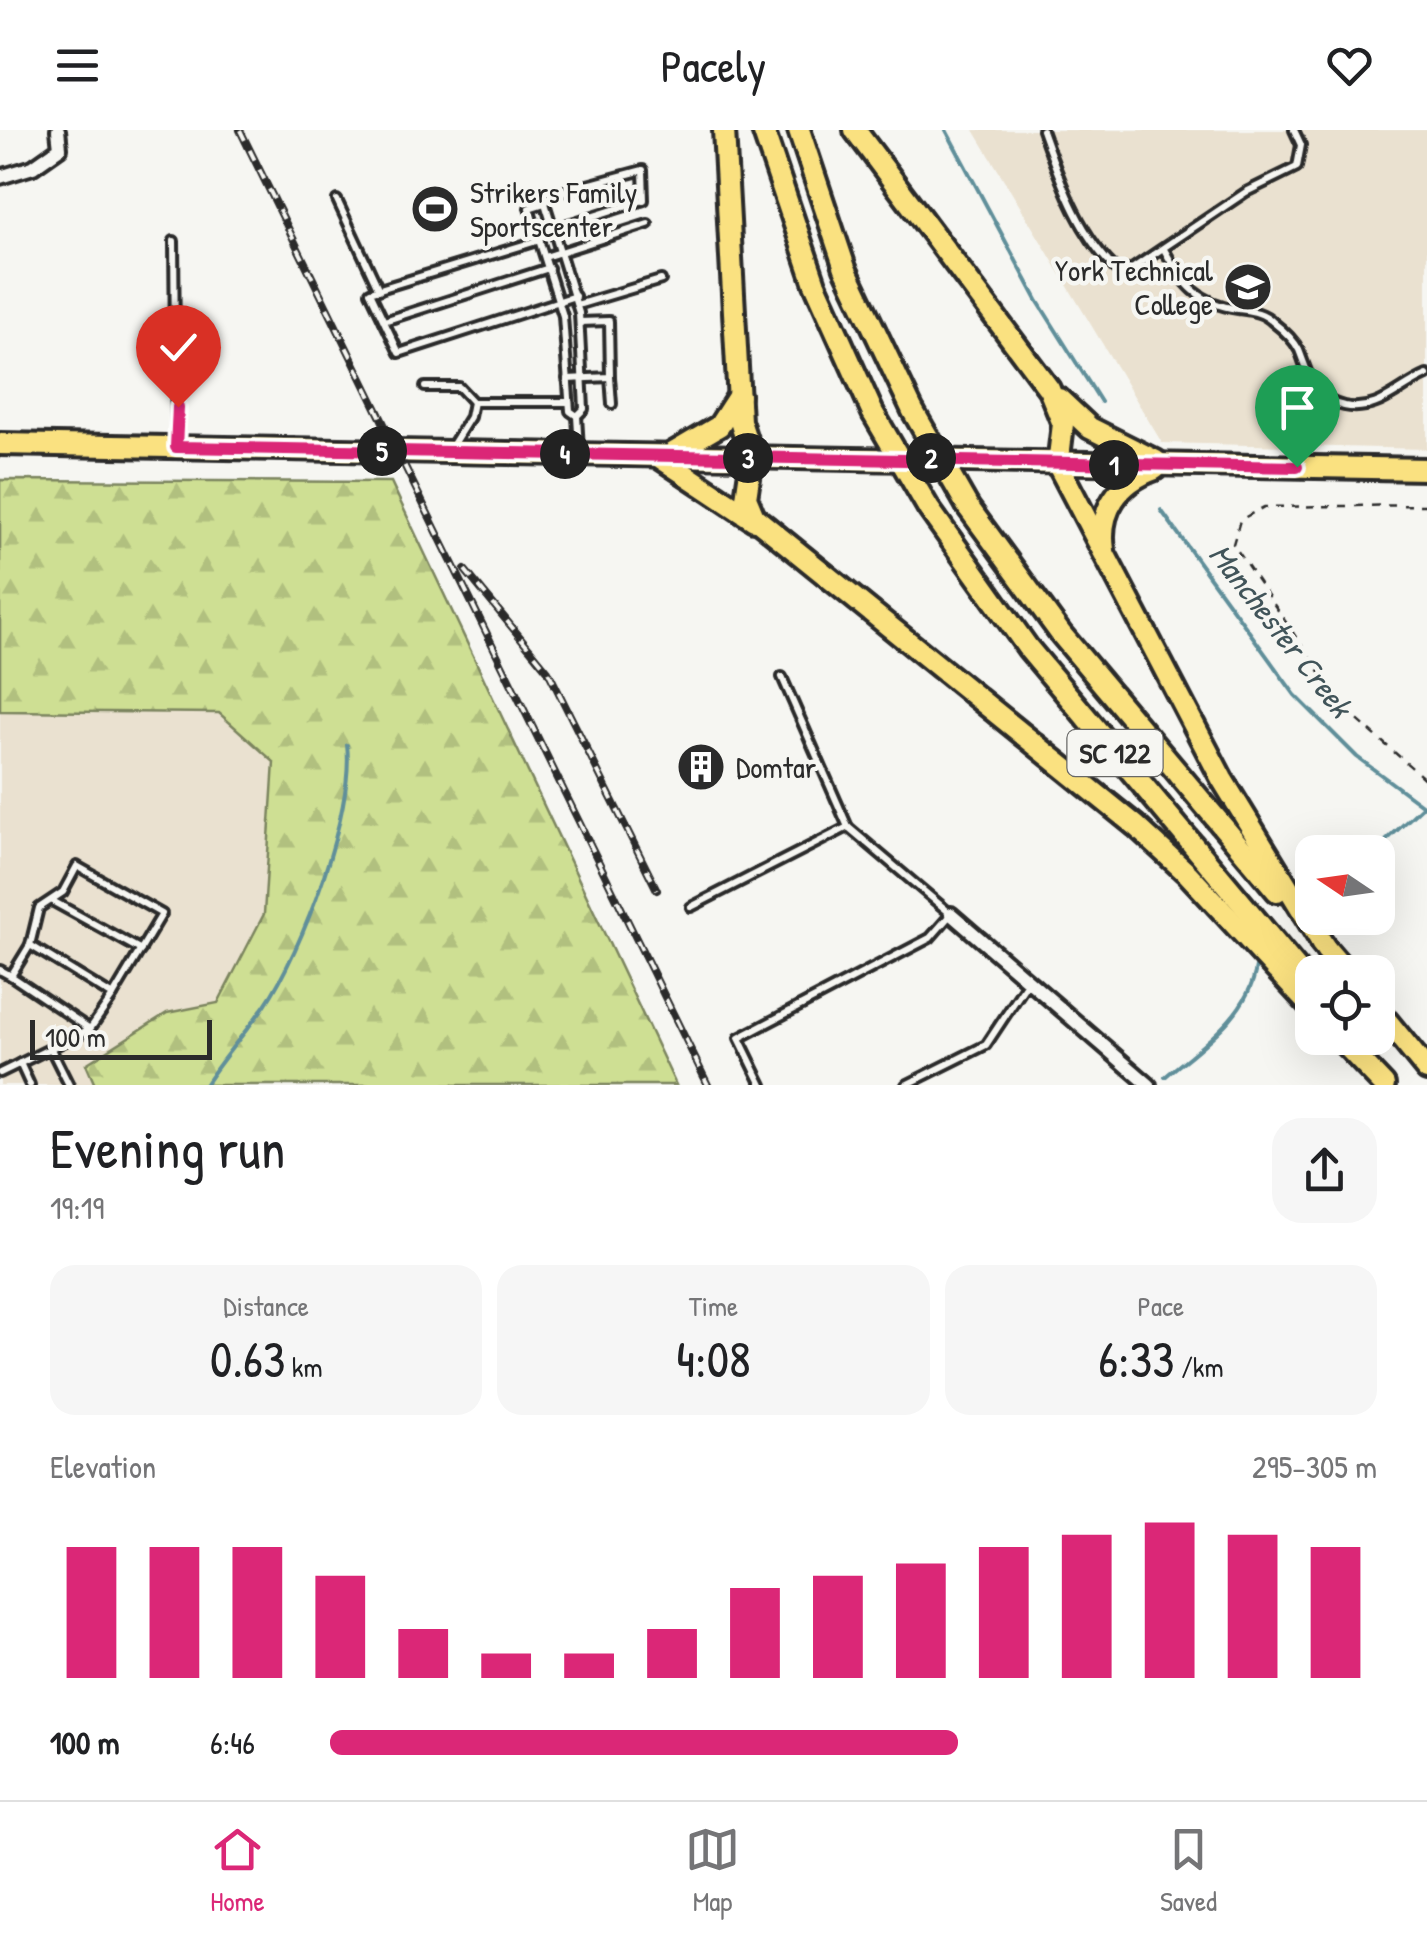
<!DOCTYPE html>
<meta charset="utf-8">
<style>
:root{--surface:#fff;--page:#f6f6f6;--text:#202124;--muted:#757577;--line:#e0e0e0;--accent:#db2777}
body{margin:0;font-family:"Patrick Hand",sans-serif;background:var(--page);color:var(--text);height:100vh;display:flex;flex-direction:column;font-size:38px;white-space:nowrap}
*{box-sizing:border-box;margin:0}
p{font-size:32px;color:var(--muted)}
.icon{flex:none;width:55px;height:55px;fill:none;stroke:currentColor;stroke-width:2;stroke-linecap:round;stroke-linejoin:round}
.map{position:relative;height:955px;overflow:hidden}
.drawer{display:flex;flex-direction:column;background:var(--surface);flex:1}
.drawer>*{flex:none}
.needle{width:65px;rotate:283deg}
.tools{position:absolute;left:1295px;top:705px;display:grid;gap:20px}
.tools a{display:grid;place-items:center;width:100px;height:100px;border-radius:20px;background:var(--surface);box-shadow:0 10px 40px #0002;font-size:50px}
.scale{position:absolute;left:30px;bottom:25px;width:182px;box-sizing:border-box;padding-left:10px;border:5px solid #2b2b2b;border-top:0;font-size:28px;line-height:35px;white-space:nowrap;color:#2b2b2b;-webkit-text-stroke:8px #f6f6f2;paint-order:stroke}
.pin{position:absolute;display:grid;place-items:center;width:85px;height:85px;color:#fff;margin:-102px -42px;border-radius:50% 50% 50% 0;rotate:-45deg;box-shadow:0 0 10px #0007}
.pin .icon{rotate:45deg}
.km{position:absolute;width:50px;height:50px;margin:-25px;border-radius:50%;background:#222;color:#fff;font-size:28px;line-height:50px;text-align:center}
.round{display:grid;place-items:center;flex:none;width:105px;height:105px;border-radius:30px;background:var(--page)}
.headline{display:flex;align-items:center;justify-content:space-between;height:170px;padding:0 50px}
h1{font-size:55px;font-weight:600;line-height:75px}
.metrics{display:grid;grid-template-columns:repeat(3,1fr);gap:15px;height:170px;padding:10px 50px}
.metrics div{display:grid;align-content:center;border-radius:25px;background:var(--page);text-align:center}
.metrics b{font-size:50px;font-weight:600}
.metrics small{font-size:28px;font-weight:400}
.metrics p{font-size:28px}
.chart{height:280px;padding:20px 50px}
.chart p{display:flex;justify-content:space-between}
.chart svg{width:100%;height:180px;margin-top:10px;stroke:var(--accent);stroke-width:6}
ul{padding:0 50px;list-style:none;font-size:32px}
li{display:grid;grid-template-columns:160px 120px 1fr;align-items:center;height:75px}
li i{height:25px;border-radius:12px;background:var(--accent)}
header{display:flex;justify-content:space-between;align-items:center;height:130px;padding:0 50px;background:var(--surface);font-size:45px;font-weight:600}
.tabs{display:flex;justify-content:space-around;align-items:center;height:140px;border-top:2px solid var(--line);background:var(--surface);font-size:28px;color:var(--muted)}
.tabs a{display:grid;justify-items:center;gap:5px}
.tabs .on{color:var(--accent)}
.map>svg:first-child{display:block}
.built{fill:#eae1d0}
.forest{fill:url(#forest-firs);stroke:#7c855f;stroke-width:2.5}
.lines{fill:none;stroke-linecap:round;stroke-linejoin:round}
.stream{stroke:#608f9a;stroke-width:4}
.service-casing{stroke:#2b2b2b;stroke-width:14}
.minor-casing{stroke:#2b2b2b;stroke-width:20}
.primary-casing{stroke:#2b2b2b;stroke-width:28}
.path{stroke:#2b2b2b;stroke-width:2.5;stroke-dasharray:8 8;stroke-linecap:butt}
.service{stroke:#f6f6f2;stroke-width:6}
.minor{stroke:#f6f6f2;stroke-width:12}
.primary{stroke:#fae180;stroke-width:20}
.rail-casing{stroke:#2b2b2b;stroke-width:8}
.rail{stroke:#f6f6f2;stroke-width:4;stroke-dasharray:11;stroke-linecap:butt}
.primary-bridge-casing{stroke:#2b2b2b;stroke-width:28;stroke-linecap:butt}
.primary-bridge{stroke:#fae180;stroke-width:20}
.route-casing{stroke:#fff;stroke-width:20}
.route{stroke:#db2777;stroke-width:12}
.labels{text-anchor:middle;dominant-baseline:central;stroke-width:9;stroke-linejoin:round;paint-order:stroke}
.shield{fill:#f6f6f2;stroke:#686867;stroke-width:2.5}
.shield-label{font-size:28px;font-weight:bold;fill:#2b2b2b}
.poi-label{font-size:30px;fill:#2b2b2b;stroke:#f6f6f2;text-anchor:start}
.water-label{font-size:32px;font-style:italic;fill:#415459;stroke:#f6f6f2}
</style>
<header><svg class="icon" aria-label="menu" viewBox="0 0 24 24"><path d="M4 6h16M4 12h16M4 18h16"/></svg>Pacely<svg class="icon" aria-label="heart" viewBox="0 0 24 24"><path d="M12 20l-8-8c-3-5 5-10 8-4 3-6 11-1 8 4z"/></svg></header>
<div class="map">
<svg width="1427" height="955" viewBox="0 0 1427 955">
<defs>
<pattern id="forest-firs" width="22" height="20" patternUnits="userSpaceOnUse" patternTransform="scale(2.5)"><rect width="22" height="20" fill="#cedf93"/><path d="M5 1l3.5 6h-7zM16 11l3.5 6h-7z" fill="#b1c07f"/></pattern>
</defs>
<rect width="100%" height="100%" fill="#f6f6f2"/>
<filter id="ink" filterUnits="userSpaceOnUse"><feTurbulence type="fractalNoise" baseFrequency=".01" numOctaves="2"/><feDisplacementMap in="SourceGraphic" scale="20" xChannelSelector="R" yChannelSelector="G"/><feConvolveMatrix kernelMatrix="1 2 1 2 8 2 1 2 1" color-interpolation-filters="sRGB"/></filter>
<g filter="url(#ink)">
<g class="built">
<path d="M974,0H1427V319L1162,313Z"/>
<path d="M0,581L219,583L274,631L264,784L218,873L167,883L86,934L95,955H0Z"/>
</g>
<path class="forest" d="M0,350L391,352L676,955H95L86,934L167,883L218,873L264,784L274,632L219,583L0,581Z"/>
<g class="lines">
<g class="stream">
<path d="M946,0L1037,170L1101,272"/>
<path d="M1161,380L1295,565L1357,627L1423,676L1374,722"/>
<path d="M1165,947C1201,916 1249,885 1256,837"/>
<path d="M205,955C223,927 246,902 265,875C302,821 355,680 347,615"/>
</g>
<g class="service-casing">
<g id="service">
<path d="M1042,0C1059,48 1081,113 1123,145L1246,62L1297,37L1301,15L1294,0"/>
<path d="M337,70L379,160"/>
<path d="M545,73L579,183L584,279L577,286"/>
<path d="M553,99L644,70L643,40L554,64L545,73L529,78L563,186L570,281L577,286L579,319"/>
<path d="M540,110L370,162L399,223L575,166"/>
<path d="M174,111L176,316"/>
<path d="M1165,121C1183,154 1199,174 1238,179C1252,181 1263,182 1273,192C1282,199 1294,210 1299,220C1309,245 1312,269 1344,276C1379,283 1398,257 1427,245"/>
<path d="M545,127L648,94"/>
<path d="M577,175L661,150"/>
<path d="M384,191L549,138"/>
<path d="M610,247L612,274"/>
<path d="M567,249L610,247L609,191L580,192"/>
<path d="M425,257H459L473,272"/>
<path d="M450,319L470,287L473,272H569"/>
<path d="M782,547L848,697"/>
<path d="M54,772L141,820"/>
<path d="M691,777L848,697L951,784L930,808L739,908L762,955"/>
<path d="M30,815L39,778L63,762L77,736L162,784L113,866"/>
<path d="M0,840L11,846"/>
<path d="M51,919L69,955"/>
<path d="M20,933L30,955"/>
<path d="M0,943L90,899L113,866L30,815L11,846L90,899"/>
<path d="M906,955L986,915L1029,850"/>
</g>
</g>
<g class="minor-casing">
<g id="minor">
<path d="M0,47L33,37L60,18L58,0"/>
<path d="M951,784L1149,955"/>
</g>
</g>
<g class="primary-casing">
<g id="primary">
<path d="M724,0L740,291L752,328L746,368L754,387L1136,696L1188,744L1312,878"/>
<path d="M763,0L815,154L873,283"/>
<path d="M799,0L845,138L913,281"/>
<path d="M855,0L1049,259L1063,294L1058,335L1222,649L1327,821"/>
<path d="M1059,269L1090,298L1156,331"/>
<path d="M0,314L1427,339"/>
<path d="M673,323L719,296L739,265"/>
<path d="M662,329L754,390"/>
<path d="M968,377L1061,504L1277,761"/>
<path d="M929,379L1028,518L1312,857"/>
<path d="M1104,420C1098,381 1118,352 1155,339"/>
<path d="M1321,813L1346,842"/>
<path d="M1378,880L1427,940"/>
<path d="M1339,908L1384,955"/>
</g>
</g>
<path class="path" d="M1427,375L1264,377L1240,390L1233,414L1344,578L1427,651"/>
<use href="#service" class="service"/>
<use href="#minor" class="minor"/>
<use href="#primary" class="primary"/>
<g class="rail-casing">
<g id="rail">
<path d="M240,0L708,955"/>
<path d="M465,440L548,541L657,760"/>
</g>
</g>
<use href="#rail" class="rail"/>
<g class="primary-bridge-casing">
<g id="primary-bridge">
<path d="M913,281L968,377"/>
<path d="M873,283L929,379"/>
</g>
</g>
<use href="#primary-bridge" class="primary-bridge"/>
</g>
</g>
<g class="lines" filter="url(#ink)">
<g class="route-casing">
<path id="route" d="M178,277L176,317L1297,337"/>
</g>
<use href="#route" class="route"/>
</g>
<defs>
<g id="stadium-disc" transform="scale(2.5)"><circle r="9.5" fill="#2b2b2b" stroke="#f6f6f2"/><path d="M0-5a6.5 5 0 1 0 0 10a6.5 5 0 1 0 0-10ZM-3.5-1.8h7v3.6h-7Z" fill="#fff"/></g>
<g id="university-disc" transform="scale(2.5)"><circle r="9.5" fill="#2b2b2b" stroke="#f6f6f2"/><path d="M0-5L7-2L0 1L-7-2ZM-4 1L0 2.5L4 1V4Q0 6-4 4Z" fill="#fff"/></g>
<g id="building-disc" transform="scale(2.5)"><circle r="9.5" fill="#2b2b2b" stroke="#f6f6f2"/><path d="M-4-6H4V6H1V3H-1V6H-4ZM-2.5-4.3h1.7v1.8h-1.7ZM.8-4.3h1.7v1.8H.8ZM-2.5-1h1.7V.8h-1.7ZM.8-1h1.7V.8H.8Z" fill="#fff"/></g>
</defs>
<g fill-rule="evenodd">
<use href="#stadium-disc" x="435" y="79"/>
<use href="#university-disc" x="1248" y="157"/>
<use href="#building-disc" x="701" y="637"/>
</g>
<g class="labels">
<rect class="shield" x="1067.5" y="600" width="95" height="46" rx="8"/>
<g class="shield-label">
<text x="1115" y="623">SC 122</text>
</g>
<g class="poi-label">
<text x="470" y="62">Strikers Family<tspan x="470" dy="34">Sportscenter</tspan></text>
<text x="1213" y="140" text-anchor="end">York Technical<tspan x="1213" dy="34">College</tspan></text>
<text x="736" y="637">Domtar</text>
</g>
<g class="water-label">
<text transform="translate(1281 500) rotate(52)">Manchester Creek</text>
</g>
</g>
</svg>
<div class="tools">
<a><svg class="needle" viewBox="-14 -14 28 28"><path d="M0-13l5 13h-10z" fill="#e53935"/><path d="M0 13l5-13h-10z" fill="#757577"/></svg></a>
<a><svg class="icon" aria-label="locate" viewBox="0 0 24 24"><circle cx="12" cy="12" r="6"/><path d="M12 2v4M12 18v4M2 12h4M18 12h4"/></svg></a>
</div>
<div class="scale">100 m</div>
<div class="pin" style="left:1297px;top:337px;background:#1e9e55"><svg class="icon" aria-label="arrive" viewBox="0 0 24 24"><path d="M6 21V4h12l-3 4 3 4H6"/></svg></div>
<div class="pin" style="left:178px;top:277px;background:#d93025"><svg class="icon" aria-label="check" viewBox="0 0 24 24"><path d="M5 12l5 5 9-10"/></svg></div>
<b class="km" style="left:1114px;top:335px">1</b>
<b class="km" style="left:931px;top:328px">2</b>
<b class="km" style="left:748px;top:328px">3</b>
<b class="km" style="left:565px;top:324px">4</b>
<b class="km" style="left:382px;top:321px">5</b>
</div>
<section class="drawer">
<div class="headline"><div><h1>Evening run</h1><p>19:19</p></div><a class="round"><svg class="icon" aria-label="share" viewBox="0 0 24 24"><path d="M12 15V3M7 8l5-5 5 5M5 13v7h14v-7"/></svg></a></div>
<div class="metrics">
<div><p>Distance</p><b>0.63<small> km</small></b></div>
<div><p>Time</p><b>4:08</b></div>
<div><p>Pace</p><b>6:33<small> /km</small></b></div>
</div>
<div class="chart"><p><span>Elevation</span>295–305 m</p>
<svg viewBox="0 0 160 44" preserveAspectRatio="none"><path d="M5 44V12M15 44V12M25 44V12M35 44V19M45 44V32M55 44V38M65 44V38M75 44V32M85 44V22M95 44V19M105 44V16M115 44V12M125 44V9M135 44V6M145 44V9M155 44V12"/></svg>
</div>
<ul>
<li><b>100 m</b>6:46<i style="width:60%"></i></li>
</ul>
</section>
<nav class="tabs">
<a class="on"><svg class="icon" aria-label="home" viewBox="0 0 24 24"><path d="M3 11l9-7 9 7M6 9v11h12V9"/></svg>Home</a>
<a><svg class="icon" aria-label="map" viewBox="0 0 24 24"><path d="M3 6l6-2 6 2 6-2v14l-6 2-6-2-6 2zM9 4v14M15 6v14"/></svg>Map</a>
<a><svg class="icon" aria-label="saved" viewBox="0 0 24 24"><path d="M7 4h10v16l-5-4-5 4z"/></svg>Saved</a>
</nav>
